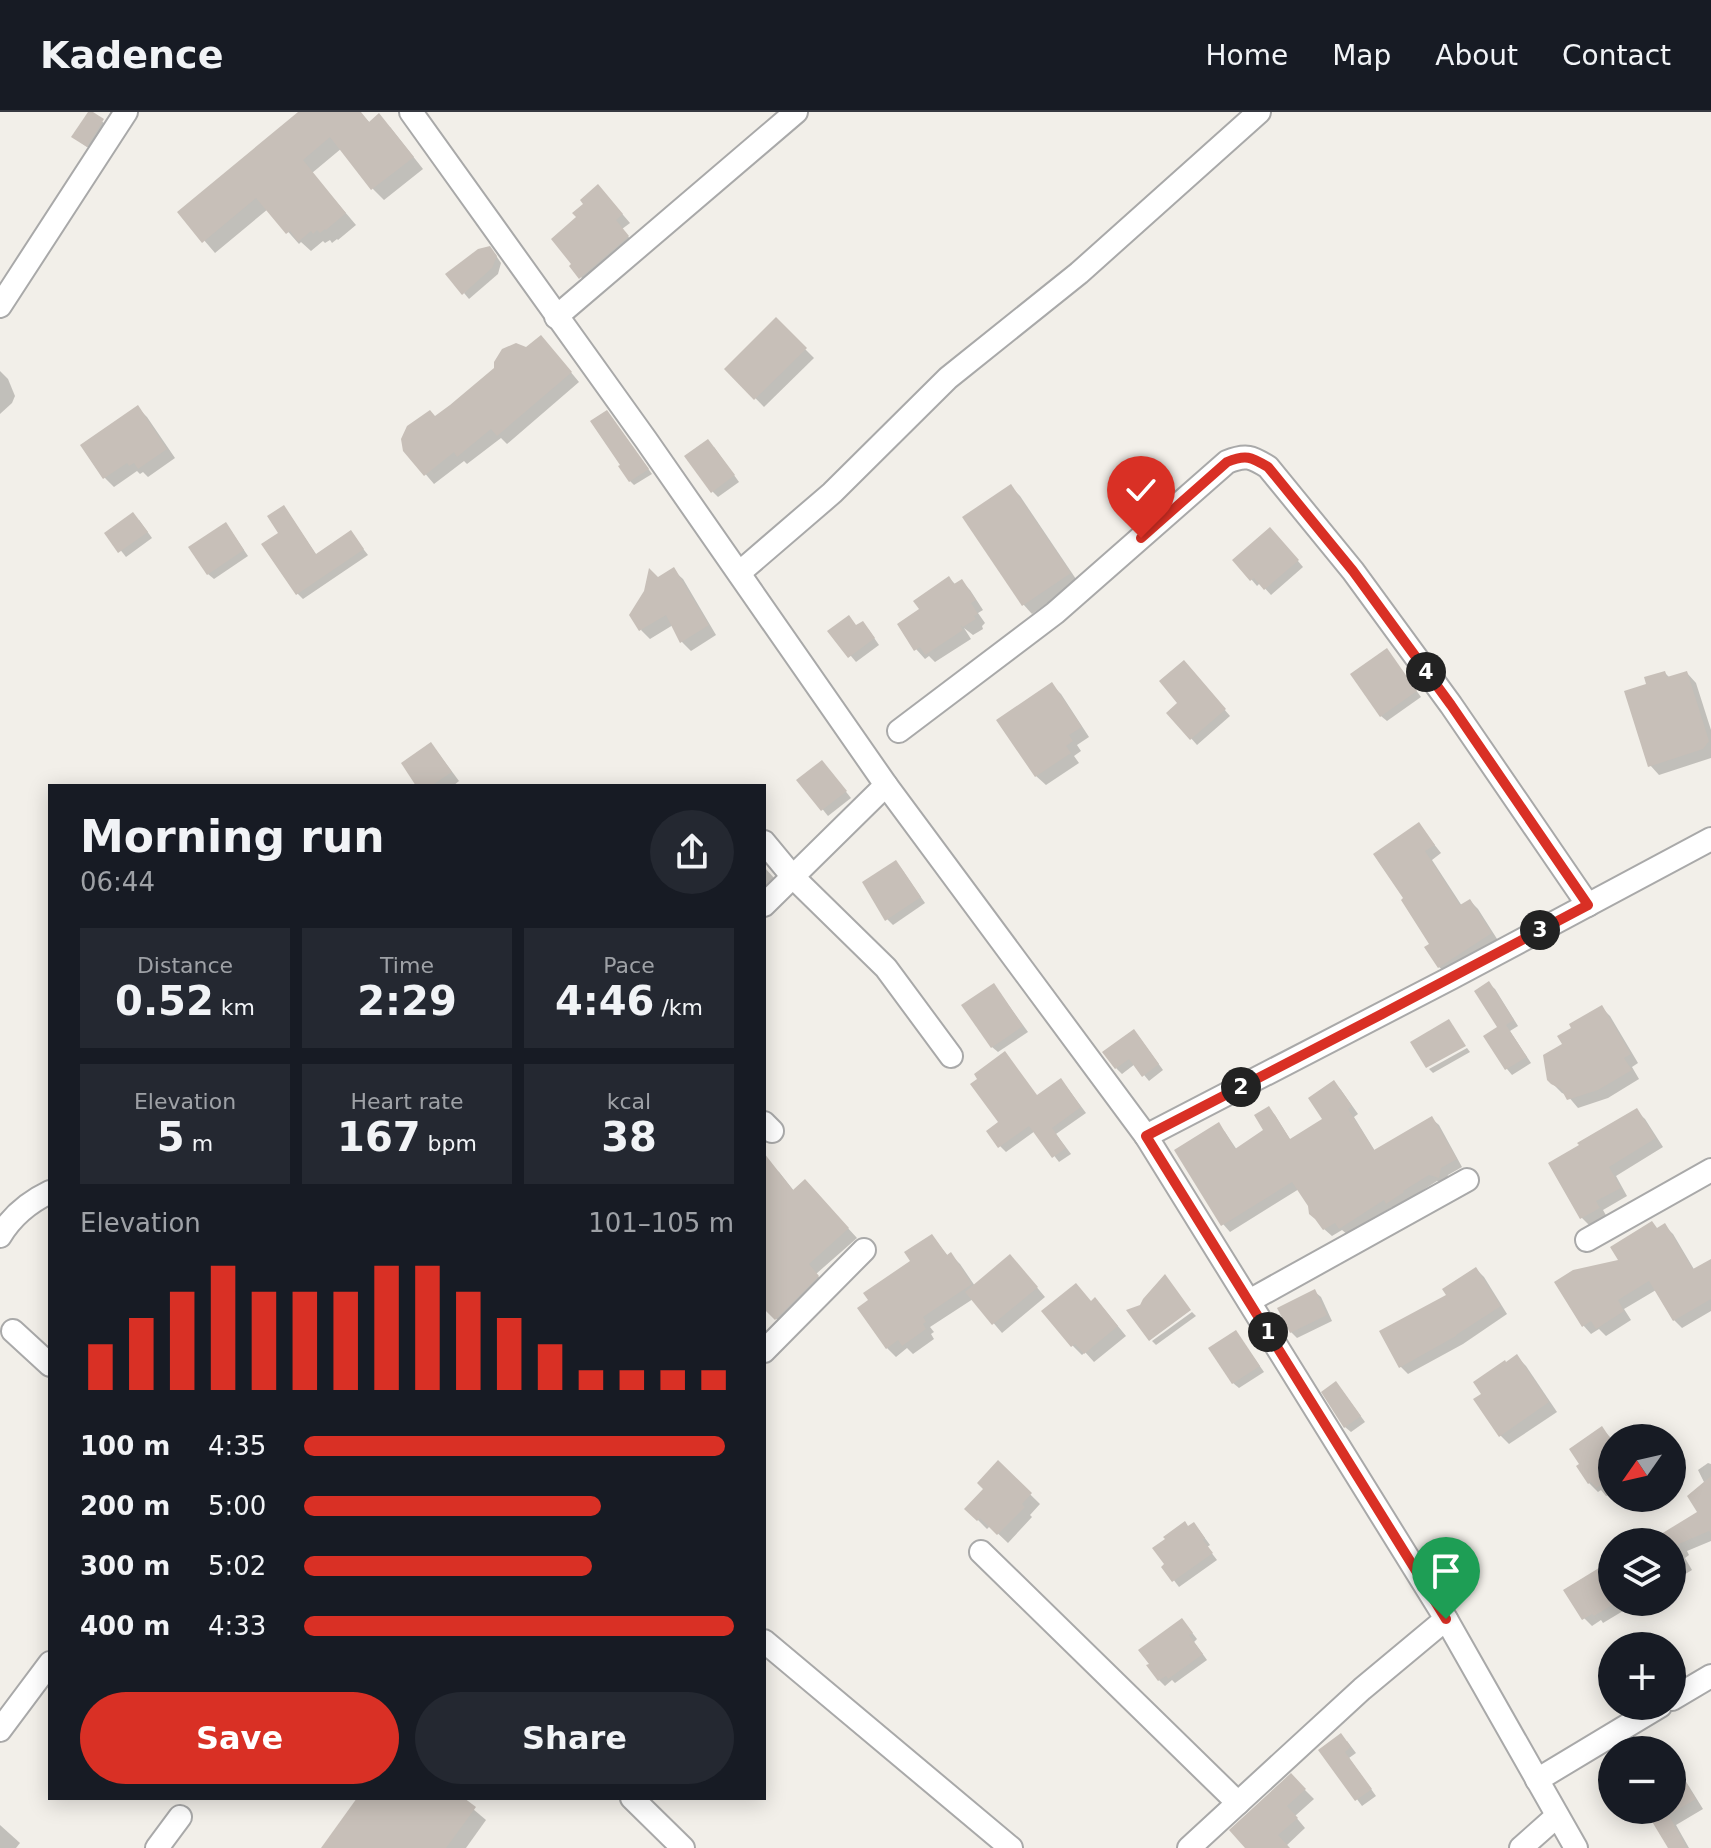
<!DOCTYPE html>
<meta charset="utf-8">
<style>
:root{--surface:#171b24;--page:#242831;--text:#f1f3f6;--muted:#9ea1a6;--line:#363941;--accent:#d93025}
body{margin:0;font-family:"DejaVu Sans",sans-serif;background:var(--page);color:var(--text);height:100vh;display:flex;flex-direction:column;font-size:30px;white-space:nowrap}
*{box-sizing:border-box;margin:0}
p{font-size:26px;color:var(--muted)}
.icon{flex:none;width:44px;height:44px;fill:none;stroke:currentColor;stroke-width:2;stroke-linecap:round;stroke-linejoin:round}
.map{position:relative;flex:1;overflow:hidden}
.drawer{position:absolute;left:48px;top:672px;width:718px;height:1016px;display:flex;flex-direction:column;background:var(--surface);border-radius:0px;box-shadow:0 4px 20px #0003}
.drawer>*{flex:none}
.needle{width:52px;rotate:236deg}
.buttons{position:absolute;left:1598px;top:1312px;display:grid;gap:16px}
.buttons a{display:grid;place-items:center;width:88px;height:88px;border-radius:50%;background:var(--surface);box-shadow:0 4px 20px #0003;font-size:40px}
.pin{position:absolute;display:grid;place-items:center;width:68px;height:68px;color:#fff;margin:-82px -34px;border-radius:50% 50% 50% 0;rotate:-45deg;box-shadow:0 0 8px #0007}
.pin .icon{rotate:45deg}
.km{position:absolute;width:40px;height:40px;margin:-20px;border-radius:50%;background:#222;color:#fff;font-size:22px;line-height:40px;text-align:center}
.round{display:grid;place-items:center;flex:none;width:84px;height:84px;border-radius:42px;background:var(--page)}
.overview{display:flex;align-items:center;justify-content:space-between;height:136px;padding:0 32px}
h1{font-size:44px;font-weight:700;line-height:60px}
.stats{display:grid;grid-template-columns:repeat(3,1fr);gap:12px;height:136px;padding:8px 32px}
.stats div{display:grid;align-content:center;border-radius:0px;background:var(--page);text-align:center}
.stats b{font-size:40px;font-weight:700}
.stats small{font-size:22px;font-weight:400}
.stats p{font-size:22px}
.chart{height:224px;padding:16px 32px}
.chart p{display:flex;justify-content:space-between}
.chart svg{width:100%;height:144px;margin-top:8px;stroke:var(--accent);stroke-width:6}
.action{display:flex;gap:16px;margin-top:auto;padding:16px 32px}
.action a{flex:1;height:92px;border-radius:48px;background:var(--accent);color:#fff;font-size:32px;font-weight:700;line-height:92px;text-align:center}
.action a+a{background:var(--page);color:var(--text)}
ul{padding:0 32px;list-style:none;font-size:26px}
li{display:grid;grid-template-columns:128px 96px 1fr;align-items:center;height:60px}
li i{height:20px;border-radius:10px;background:var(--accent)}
header{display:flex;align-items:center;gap:48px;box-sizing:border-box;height:112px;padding:0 40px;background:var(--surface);border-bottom:2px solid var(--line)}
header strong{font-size:38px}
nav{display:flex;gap:44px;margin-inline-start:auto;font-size:28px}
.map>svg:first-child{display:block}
.shadow{fill:#0003}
.building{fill:#c7bfb8}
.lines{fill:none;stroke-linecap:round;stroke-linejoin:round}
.street-casing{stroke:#a9a9a9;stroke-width:26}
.street{stroke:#fff;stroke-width:22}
.route-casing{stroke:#fff;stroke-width:16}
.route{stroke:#d93025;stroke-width:10}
</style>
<header>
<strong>Kadence</strong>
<nav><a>Home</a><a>Map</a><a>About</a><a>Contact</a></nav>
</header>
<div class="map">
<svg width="1711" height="1736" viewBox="0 0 1711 1736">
<rect width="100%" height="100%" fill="#f2efe9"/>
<g class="shadow">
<path d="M90,0L109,15L93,39L80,30Z"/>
<path d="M301,0H360L370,11L390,15L423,57L384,88L373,77L342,36L312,61L356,113L338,128L337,127L332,131L330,128L325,131L323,129L311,139L301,130L299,132L268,97L215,141L180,100Z"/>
<path d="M606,83L630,111L622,117L635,133L589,173L581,165Z"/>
<path d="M495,142L501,151L498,162L469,187L464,181Z"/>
<path d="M776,208L814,246L764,295L727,257Z"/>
<path d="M550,235L579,270L507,332L501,326L467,352L464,349L434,372L405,338L435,306L496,257L526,238Z"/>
<path d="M0,259L8,267L15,284L12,291L0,302Z"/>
<path d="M138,296L147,305L175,346L148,365L143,360L140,362L137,359L114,375L105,366L83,333Z"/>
<path d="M611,305L652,362L634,373L630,369Z"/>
<path d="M714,335L739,370L718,385L713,380Z"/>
<path d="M1011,375L1020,384L1078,470L1032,502L1023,492Z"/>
<path d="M289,402L317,444L351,421L368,443L303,487L297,481L281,421Z"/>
<path d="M139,408L152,426L126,445L107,421Z"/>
<path d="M231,419L248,444L214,467L208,462Z"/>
<path d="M1276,423L1303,455L1271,483L1260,471L1257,474L1235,448Z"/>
<path d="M673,458L683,467L716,523L691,539L682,530L673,513L650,527L641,518L658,467Z"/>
<path d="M949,466L956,473L961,469L970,478L983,498L978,501L985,511L982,514L983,517L973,523L964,516L971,527L935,550L929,544L925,547L916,537L922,498Z"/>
<path d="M857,515L868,517L879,533L856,550L830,519Z"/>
<path d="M1392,545L1421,585L1387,609L1381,604Z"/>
<path d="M1189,556L1230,604L1197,633L1169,601L1180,591Z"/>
<path d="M1665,561L1670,566L1687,561L1696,571L1711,618V646L1659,663L1650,653L1649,573Z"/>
<path d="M1052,573L1061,582L1089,625L1077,633L1081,639L1074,644L1079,651L1046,673L1036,664L999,608Z"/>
<path d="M431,633L439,642L459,669L453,674H419Z"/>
<path d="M827,656L851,686L828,704L799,668Z"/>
<path d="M1419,713L1441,741L1432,748L1462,794L1470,789L1478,797L1499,830L1447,862L1439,855L1432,832Z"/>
<path d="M764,755L775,767L767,775L764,772Z"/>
<path d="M901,756L925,791L893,813L887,807Z"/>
<path d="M1489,872L1495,877L1518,914L1510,919L1531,951L1512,963L1507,957L1486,925L1500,916Z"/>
<path d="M994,873L1028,920L998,940L992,935Z"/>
<path d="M1601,895L1610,904L1638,951L1632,955L1639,967L1608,986L1578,996L1567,983L1562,981L1552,971L1565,933Z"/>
<path d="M1139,925L1163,958L1149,969L1135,952L1122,962L1116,956Z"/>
<path d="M1467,936L1470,940L1433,961L1429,957Z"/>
<path d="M980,967L1038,985L1066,974L1086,1001L1056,1022L1071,1042L1059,1050L1035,1019L1006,1040L1000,1034V1010Z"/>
<path d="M1334,971L1341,978L1358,1002L1354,1005L1375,1039L1431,1006L1439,1013L1462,1055L1448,1063L1446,1072L1437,1069L1409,1087L1410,1088L1395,1098L1392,1095L1348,1123L1342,1118L1332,1124L1324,1117L1299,1077L1230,1120L1223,1112L1218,1013L1225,1020L1237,1038L1266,1019L1268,996L1275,1003L1291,1029L1324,1007Z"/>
<path d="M1636,999L1645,1007L1663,1035L1616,1064L1627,1084L1603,1098L1607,1105L1590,1114L1582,1106L1551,1052Z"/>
<path d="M764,1051L779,1060L794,1079H814L857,1126L816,1162L827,1174L785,1216L764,1194Z"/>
<path d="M1664,1113L1673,1122L1695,1159L1711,1152V1199L1682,1216L1674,1208L1656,1178L1624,1197L1631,1208L1606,1224L1599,1217L1591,1222L1583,1213L1621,1150Z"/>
<path d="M932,1124L948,1144L951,1143L960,1152L975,1174L1019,1154L1045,1185L1002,1221L973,1187L930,1215L934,1220L931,1222L934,1227L913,1242L907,1236L896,1245L887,1236L913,1149Z"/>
<path d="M1476,1157L1484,1165L1507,1202L1463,1232L1408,1262L1400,1254L1448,1184Z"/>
<path d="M1315,1180L1321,1185L1332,1209L1297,1226L1291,1220Z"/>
<path d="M1092,1191L1104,1197L1126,1224L1094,1250L1085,1240L1082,1243L1073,1234L1044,1199Z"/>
<path d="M1192,1200L1196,1204L1156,1233L1152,1229Z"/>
<path d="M1236,1220L1264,1260L1239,1276L1233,1271Z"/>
<path d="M1517,1245L1526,1254L1557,1300L1509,1332L1500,1323L1484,1283Z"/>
<path d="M1341,1277L1365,1310L1351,1320L1345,1315Z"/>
<path d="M1602,1317L1612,1327V1382L1606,1384L1601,1378L1598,1380L1589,1371Z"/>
<path d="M998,1351L1040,1392L1030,1403L1032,1405L1008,1431L990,1414L987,1417L967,1397L986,1377Z"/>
<path d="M1708,1351L1711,1352V1429L1687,1439L1689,1443L1685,1446L1692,1458L1672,1470V1430H1652L1700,1401L1705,1372L1698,1358Z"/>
<path d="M1199,1418L1210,1433L1207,1435L1217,1448L1179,1475L1164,1455Z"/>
<path d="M1612,1452V1490H1638L1603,1511L1601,1508L1592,1514L1584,1506Z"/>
<path d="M1187,1514L1197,1527L1194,1530L1207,1548L1175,1571L1172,1568L1165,1574L1159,1568Z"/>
<path d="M1347,1629L1356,1641L1349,1646L1376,1684L1362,1694L1321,1638Z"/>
<path d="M1654,1633L1659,1638H1645Z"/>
<path d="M1672,1647L1703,1697L1676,1713L1689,1736H1670L1648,1698H1672Z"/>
<path d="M1291,1664L1314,1687L1295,1704L1305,1716L1286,1734L1288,1736H1248Z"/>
<path d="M360,1686H460L486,1708L466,1736H324Z"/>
<path d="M0,1713L20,1731L16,1736H0Z"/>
</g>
<g class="building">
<path d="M88,0H93L104,7L87,35L71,25Z"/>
<path d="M298,0H361L369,10L379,1L414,45L371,78L330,25L303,48L346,101L326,118L325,117L320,121L317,118L313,122L311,119L298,130L290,119L286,122L256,86L202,131L177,100Z"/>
<path d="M598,72L623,102L616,108L629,124L579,167L569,154L571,152L551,127L576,105L572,101L583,92L580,88Z"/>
<path d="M490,134L497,144L492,156L462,183L445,162L478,137Z"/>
<path d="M776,205L807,236L754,288L724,257Z"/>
<path d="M541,223L572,260L497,324L491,317L457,345L454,340L424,364L403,339L401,327L407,314L430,298L435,304L450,293L494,256V250L502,237L516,231L526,235Z"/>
<path d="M138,293L167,337L138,357L134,351L129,354L127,351L103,367L80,333Z"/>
<path d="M607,298L649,357L629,370L618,354L620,353L590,309Z"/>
<path d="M708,327L735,363L711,381L684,344Z"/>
<path d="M1011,372L1071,461L1022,494L962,405Z"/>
<path d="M284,393L316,442L351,418L364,437L296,483L261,432L278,421L267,404Z"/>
<path d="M133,400L148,420L118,441L104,421Z"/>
<path d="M226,410L244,438L207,463L188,435Z"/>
<path d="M1270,415L1299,448L1264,478L1254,466L1250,469L1232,448Z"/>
<path d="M674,455L709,513L680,531L666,503L639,519L629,503L644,479L649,456L658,465Z"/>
<path d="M949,464L954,472L962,467L976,488L971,491L978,502L974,504L976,507L963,515L960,513L963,518L925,543L920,535L914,539L897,512L919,497L913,489Z"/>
<path d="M849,503L856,513L863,509L875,526L848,546L827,519Z"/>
<path d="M1387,536L1417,579L1380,605L1350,562Z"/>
<path d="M1184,548L1226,597L1190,628L1166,601L1177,591L1159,569Z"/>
<path d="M1665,559L1667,565L1687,559L1709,629L1703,637L1648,655L1624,579L1646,572L1644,565Z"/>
<path d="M1052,570L1082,615L1069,623L1073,629L1066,634L1071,641L1035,665L996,608Z"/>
<path d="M431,630L452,660L431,674H416L401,651Z"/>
<path d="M822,648L847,679L821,699L796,668Z"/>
<path d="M1419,710L1435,733L1425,739L1460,793L1470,787L1492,821L1438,856L1424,835L1429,832L1401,788L1403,786L1373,742Z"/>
<path d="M896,748L921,785L885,809L862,770Z"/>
<path d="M1489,869L1514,908L1506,913L1527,945L1505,958L1483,924L1497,915L1474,879Z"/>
<path d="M994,871L1023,914L991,936L961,893Z"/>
<path d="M1602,893L1631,942L1624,946L1632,958L1598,978L1567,988L1561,977L1551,972L1547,968L1543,943L1562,932L1557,924L1571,916L1569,912Z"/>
<path d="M1449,907L1466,934L1426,956L1410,930Z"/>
<path d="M1134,917L1159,952L1142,965L1129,947L1115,957L1102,940Z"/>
<path d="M1005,939L1037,983L1061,966L1081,995L1052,1016L1066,1036L1052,1046L1029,1014L998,1036L986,1019L998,1010L970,972L977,967L974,962Z"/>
<path d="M1334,968L1352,994L1348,997L1374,1038L1432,1004L1457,1047L1441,1056L1439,1066L1429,1063L1403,1079L1404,1080L1386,1092L1384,1088L1339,1117L1335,1111L1323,1118L1315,1107L1309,1102L1308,1094L1292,1070L1221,1114L1174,1038L1219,1010L1235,1037L1263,1018L1254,1003L1269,994L1290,1027L1322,1007L1308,986Z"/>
<path d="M1637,996L1656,1026L1609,1055L1621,1076L1596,1089L1600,1096L1580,1107L1548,1051L1579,1033L1577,1031Z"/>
<path d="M764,1041L793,1078L805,1067L849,1116L809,1152L819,1164L775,1208L764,1197Z"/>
<path d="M1652,1109L1657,1116L1665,1111L1693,1157L1711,1147V1187L1673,1209L1649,1169L1618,1188L1624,1199L1596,1217L1591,1209L1582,1215L1554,1170L1573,1158L1618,1148L1610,1135Z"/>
<path d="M932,1122L947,1143L951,1140L972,1172L923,1205L926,1210L923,1212L926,1217L902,1234L898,1228L886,1237L857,1196L868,1188L863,1181L910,1149L904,1140Z"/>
<path d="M1010,1142L1038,1175L992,1213L965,1180Z"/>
<path d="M1476,1155L1501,1194L1456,1223V1224L1399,1256L1379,1219L1446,1183L1442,1177Z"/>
<path d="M1165,1162L1191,1198L1149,1229L1126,1198L1140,1193L1143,1187Z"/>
<path d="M1076,1171L1091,1189L1095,1185L1118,1214L1084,1242L1075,1232L1071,1235L1041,1199Z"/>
<path d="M1315,1177L1327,1203L1290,1221L1277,1196Z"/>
<path d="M1236,1218L1260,1254L1232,1272L1208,1236Z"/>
<path d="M1517,1242L1549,1290L1499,1325L1473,1287L1481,1282L1473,1270L1505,1248L1506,1250Z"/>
<path d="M1336,1269L1361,1304L1344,1316L1321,1280Z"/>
<path d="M1602,1314L1612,1329V1366L1596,1376L1591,1370L1588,1372L1576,1354L1579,1352L1569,1337Z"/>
<path d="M998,1348L1032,1381L1022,1392L1025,1395L997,1423L980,1406L977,1409L964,1397L983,1377L977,1371Z"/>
<path d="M1711,1364V1422L1709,1419L1672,1435V1430H1648L1697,1400L1687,1384Z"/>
<path d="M1185,1409L1188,1414L1194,1410L1205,1426L1203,1428L1213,1441L1172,1470L1161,1455L1164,1452L1152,1436L1165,1427L1163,1425Z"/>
<path d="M1612,1448V1493L1594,1504L1592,1502L1582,1508L1563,1478Z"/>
<path d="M1182,1506L1193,1521L1189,1523L1203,1542L1168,1567L1166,1564L1158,1569L1146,1553L1149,1552L1138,1538Z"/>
<path d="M1341,1621L1351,1635L1345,1640L1372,1677L1355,1689L1318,1638Z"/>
<path d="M1672,1648L1696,1687L1672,1701Z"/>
<path d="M1291,1661L1306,1677L1287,1694L1298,1706L1278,1723L1290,1736H1245L1229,1718Z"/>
<path d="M357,1686H464L476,1695L446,1736H321Z"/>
<path d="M1645,1698H1666L1687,1736H1668Z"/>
</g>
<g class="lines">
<g class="street-casing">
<g id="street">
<path d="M411,0L646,328L886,673L1146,1024L1446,1507L1576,1736"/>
<path d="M0,194L126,0"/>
<path d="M556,205L796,0"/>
<path d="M739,461L832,381L948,266L1079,161L1259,0"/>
<path d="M899,619L1055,501L1227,350C1246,342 1252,345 1268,355L1353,459L1451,593L1588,793"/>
<path d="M764,730L793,765L886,856L951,944"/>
<path d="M764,793L886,673"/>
<path d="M764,1011L772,1019"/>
<path d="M1146,1024L1451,866L1711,727"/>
<path d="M0,1124C12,1104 29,1090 50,1080"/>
<path d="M1587,1128L1711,1058"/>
<path d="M1249,1189L1467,1068"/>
<path d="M13,1219L50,1253"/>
<path d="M764,1239L864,1138"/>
<path d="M981,1440L1238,1691"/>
<path d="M764,1529L1011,1736"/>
<path d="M1672,1587L1711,1564"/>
<path d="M0,1618L50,1551"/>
<path d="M1537,1668L1660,1594"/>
<path d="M632,1686L683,1736"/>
<path d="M157,1736L180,1705"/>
<path d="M1189,1736L1362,1577L1446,1507"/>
<path d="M1521,1736L1557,1704"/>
</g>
</g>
<use href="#street" class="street"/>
</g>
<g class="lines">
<g class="route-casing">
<path id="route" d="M1141,426L1227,350C1246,342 1251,345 1268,355L1353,459L1451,593L1588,793L1382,902L1146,1024L1446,1507"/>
</g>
<use href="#route" class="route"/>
</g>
</svg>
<div class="buttons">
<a><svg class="needle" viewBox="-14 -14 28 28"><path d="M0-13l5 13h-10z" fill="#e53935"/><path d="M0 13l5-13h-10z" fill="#9ea1a6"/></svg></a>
<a><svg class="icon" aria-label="layers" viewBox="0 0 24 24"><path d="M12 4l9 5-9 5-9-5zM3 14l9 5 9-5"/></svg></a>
<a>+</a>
<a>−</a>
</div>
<div class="pin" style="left:1446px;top:1507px;background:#1e9e55"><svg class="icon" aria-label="arrive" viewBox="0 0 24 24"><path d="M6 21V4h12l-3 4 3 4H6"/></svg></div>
<div class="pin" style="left:1141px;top:426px;background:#d93025"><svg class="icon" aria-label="check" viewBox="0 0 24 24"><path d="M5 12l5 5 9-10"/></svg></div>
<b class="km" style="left:1268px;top:1220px">1</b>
<b class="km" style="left:1241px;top:975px">2</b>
<b class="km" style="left:1540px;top:818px">3</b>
<b class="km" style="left:1426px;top:560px">4</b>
<section class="drawer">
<div class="overview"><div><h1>Morning run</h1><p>06:44</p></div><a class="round"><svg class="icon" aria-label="share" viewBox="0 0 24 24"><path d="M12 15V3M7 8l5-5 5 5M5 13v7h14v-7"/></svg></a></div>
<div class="stats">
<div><p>Distance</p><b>0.52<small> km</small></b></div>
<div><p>Time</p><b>2:29</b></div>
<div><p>Pace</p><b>4:46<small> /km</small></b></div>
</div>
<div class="stats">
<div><p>Elevation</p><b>5<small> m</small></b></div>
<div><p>Heart rate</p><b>167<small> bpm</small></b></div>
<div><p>kcal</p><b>38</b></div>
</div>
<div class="chart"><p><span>Elevation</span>101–105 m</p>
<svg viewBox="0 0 160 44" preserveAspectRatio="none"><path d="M5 44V30M15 44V22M25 44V14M35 44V6M45 44V14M55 44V14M65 44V14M75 44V6M85 44V6M95 44V14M105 44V22M115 44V30M125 44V38M135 44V38M145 44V38M155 44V38"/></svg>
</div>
<ul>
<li><b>100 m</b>4:35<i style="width:98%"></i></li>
<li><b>200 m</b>5:00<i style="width:69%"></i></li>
<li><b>300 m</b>5:02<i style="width:67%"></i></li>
<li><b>400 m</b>4:33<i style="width:100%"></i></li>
</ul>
<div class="action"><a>Save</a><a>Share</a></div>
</section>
</div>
